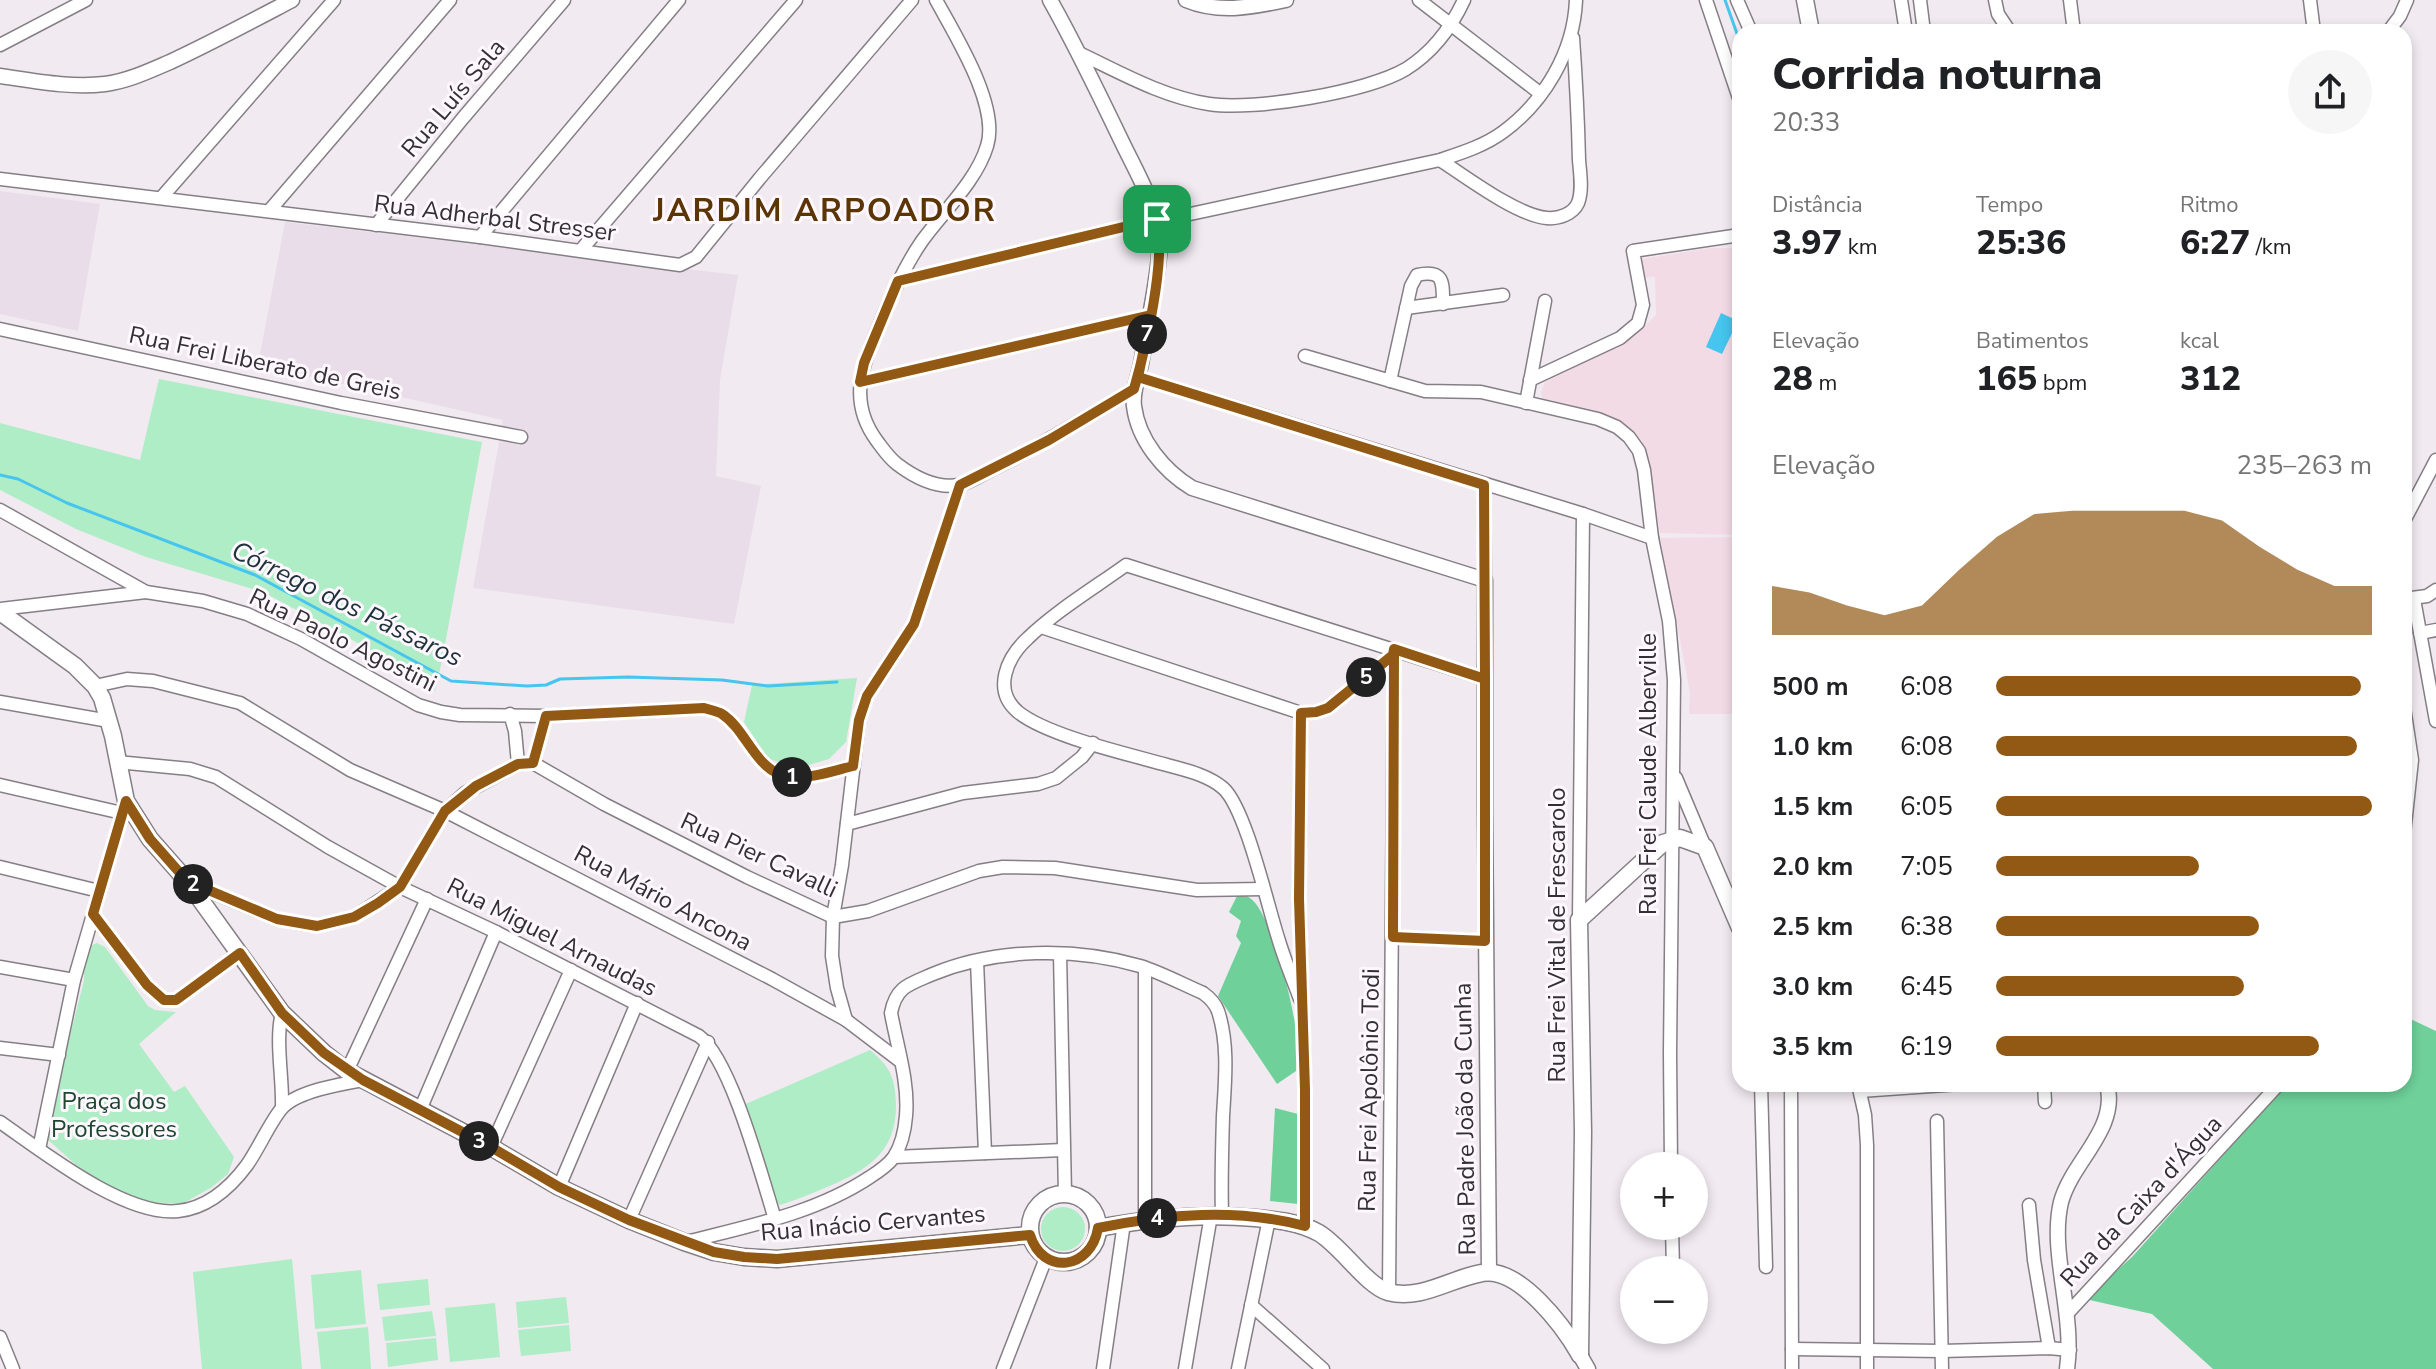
<!DOCTYPE html>
<html lang="pt">
<meta charset="utf-8">
<style>
:root{--surface:#fff;--page:#f6f6f6;--text:#202124;--muted:#757577;--accent:#925914}
body{margin:0;font-family:"Nunito Sans",sans-serif;background:var(--page);color:var(--text);height:100vh;display:flex;flex-direction:column;font-size:30px;white-space:nowrap}
*{box-sizing:border-box;margin:0}
p{font-size:26px;color:var(--muted)}
.icon{flex:none;width:44px;height:44px;fill:none;stroke:currentColor;stroke-width:2;stroke-linecap:round;stroke-linejoin:round}
.map{position:relative;flex:1;overflow:hidden}
.side{position:absolute;left:1732px;top:24px;width:680px;height:1068px;display:flex;flex-direction:column;background:var(--surface);border-radius:24px;box-shadow:0 4px 12px #0003}
.side>*{flex:none}
.controls{position:absolute;left:1620px;top:1152px;display:grid;gap:16px}
.controls a{display:grid;place-items:center;width:88px;height:88px;border-radius:50%;background:var(--surface);box-shadow:0 4px 12px #0003;font-size:40px}
.pin{position:absolute;display:grid;place-items:center;width:68px;height:68px;color:#fff;margin:-34px;border-radius:16px;box-shadow:0 4px 12px #0006}
.km{position:absolute;width:40px;height:40px;margin:-20px;border-radius:50%;background:#222;color:#fff;font-size:22px;line-height:40px;text-align:center}
.round{display:grid;place-items:center;flex:none;width:84px;height:84px;border-radius:42px;background:var(--page)}
.summary{display:flex;align-items:center;justify-content:space-between;height:136px;padding:0 40px}
h1{font-size:44px;font-weight:800;line-height:60px}
.metrics{display:grid;grid-template-columns:repeat(3,1fr);gap:12px;height:136px;padding:8px 40px}
.metrics div{display:grid;align-content:center}
.metrics b{font-size:34px;font-weight:800}
.metrics small{font-size:22px;font-weight:400}
.metrics p{font-size:22px}
.chart{height:224px;padding:16px 40px}
.chart p{display:flex;justify-content:space-between}
.chart svg{width:100%;height:144px;margin-top:8px;fill:var(--accent);opacity:.7}
ul{padding:0 40px;list-style:none;font-size:26px}
li{display:grid;grid-template-columns:128px 96px 1fr;align-items:center;height:60px}
li i{height:20px;border-radius:10px;background:var(--accent)}
.map>svg:first-child{display:block}
.built{fill:#e9dde9}
.education{fill:#f3dbe5}
.green{fill:#aeedc6}
.forest{fill:#6fd199}
.water{fill:#46c5ee}
.lines{fill:none;stroke-linecap:round;stroke-linejoin:round}
.stream{stroke:#46c5ee;stroke-width:3}
.minor-casing{stroke:#857f85;stroke-width:15}
.tertiary-casing{stroke:#857f85;stroke-width:17}
.secondary-casing{stroke:#857f85;stroke-width:19}
.minor{stroke:#fff;stroke-width:12}
.tertiary{stroke:#fff;stroke-width:14}
.secondary{stroke:#fff;stroke-width:16}
.route-casing{stroke:#fff;stroke-width:16}
.route{stroke:#925914;stroke-width:10}
.labels{text-anchor:middle;dominant-baseline:central;stroke-width:6;stroke-linejoin:round;paint-order:stroke}
.street-label{font-size:24px;fill:#333033;stroke:#fef7fe}
.park-label{font-size:24px;fill:#1d462f;stroke:#fef7fe}
.water-label{font-size:26px;font-style:italic;fill:#1d323a;stroke:#fef7fe}
.district-label{font-size:32px;font-weight:bold;letter-spacing:2px;fill:#5b3503;stroke:#fef7fe}
</style>
<div class="map">
<svg width="2436" height="1369" viewBox="0 0 2436 1369">
<rect width="100%" height="100%" fill="#f1eaf1"/>
<g class="built">
<path d="M0,191L100,204L78,331L0,314Z"/>
<path d="M285,222L738,275L720,380L716,476L761,486L734,624L473,588L503,420L258,365Z"/>
</g>
<g class="education">
<path d="M1711,248H1740V535L1660,533L1642,440L1624,426L1543,399L1541,393L1545,382L1635,336L1656,315L1655,277H1638L1635,260Z"/>
<path d="M1740,537V714H1689L1690,693L1676,618L1656,538Z"/>
</g>
<g class="green">
<path d="M159,379L482,442L442,661L435,691L369,649L263,592L146,557L76,529L0,490V423L140,460Z"/>
<path d="M857,678L846,742L829,759L795,769L768,758L744,722L752,685Z"/>
<path d="M97,943L105,947L148,1006L155,1010L176,1012L139,1044L174,1092L185,1086L234,1157L228,1174L212,1187L182,1204L133,1201L87,1175L44,1136L84,981V953L90,946Z"/>
<path d="M870,1050C890,1067 895,1077 896,1103C897,1153 867,1170 827,1187C811,1194 796,1200 780,1205L772,1198L741,1106Z"/>
<circle cx="1063" cy="1229" r="22"/>
<path d="M292,1259L302,1369H202L193,1272Z"/>
<path d="M361,1270L366,1324L315,1329L311,1275Z"/>
<path d="M428,1279L430,1305L380,1310L377,1284Z"/>
<path d="M566,1297L569,1323L518,1328L516,1302Z"/>
<path d="M495,1303L500,1357L450,1362L445,1308Z"/>
<path d="M432,1311L436,1336L385,1341L382,1317Z"/>
<path d="M569,1325L571,1351L521,1356L518,1330Z"/>
<path d="M368,1327L371,1369H321L317,1332Z"/>
<path d="M436,1338L438,1360L388,1367L386,1343Z"/>
</g>
<g class="forest">
<path d="M1238,894C1242,895 1246,895 1250,898C1273,914 1296,1016 1298,1046C1298,1054 1297,1063 1296,1071L1277,1084L1218,996L1241,943L1236,936L1241,921L1229,912Z"/>
<path d="M2404,1016L2436,1031V1369H2213L2152,1314L2085,1299L2132,1257L2287,1084H2404Z"/>
<path d="M1275,1108L1298,1114V1204L1270,1201Z"/>
</g>
<path class="water" d="M1721,313L1738,321L1722,354L1706,347Z"/>
<g class="lines">
<g class="stream">
<path d="M1725,0L1740,42"/>
<path d="M0,475L18,479L67,503L255,575L451,681L527,686L546,685L560,679L628,677L722,680L768,686L837,682"/>
</g>
<g class="minor-casing">
<g id="minor">
<path d="M936,0C955,35 1000,106 987,146C977,180 943,212 922,241C906,264 894,290 883,316C865,360 845,398 877,441C883,449 889,458 897,464C914,477 936,489 959,485C971,483 985,472 997,467C1044,444 1089,416 1134,389"/>
<path d="M1419,0L1541,94"/>
<path d="M1706,0L1740,101"/>
<path d="M1737,0L1751,32"/>
<path d="M1901,0L1906,32"/>
<path d="M1920,0L1924,32"/>
<path d="M1995,0L1998,14L2010,32"/>
<path d="M2070,0L2074,32"/>
<path d="M2310,0L2314,32"/>
<path d="M2388,32L2400,16L2407,0"/>
<path d="M0,45L86,0"/>
<path d="M1079,53C1121,73 1163,97 1209,104C1254,111 1367,92 1406,69C1433,52 1451,28 1464,0"/>
<path d="M1440,160C1466,177 1518,216 1547,218C1559,219 1573,214 1578,203C1583,190 1580,173 1579,160C1578,119 1576,79 1573,38"/>
<path d="M0,179L480,237L680,265L696,257L760,178L912,0"/>
<path d="M162,197L334,0"/>
<path d="M270,210L450,0"/>
<path d="M376,225L463,118L564,0"/>
<path d="M480,237L679,0"/>
<path d="M581,250L796,0"/>
<path d="M898,281L1157,219L1181,216L1440,160C1461,153 1484,146 1503,132C1544,102 1574,52 1576,0"/>
<path d="M1406,308L1503,295"/>
<path d="M0,329L341,403L521,437"/>
<path d="M1305,356L1425,391L1481,392L1598,419L1617,427L1629,437L1639,451L1644,470L1652,538L1669,621L1674,680L1670,1053L1671,1166"/>
<path d="M1138,377L1583,514L1652,538"/>
<path d="M1530,380L1620,338L1638,323L1643,305L1633,251L1740,235"/>
<path d="M1390,381L1411,286L1417,275C1444,269 1443,282 1443,304"/>
<path d="M860,382L1151,315"/>
<path d="M1526,403L1545,301"/>
<path d="M1484,485L1485,580"/>
<path d="M0,510L146,592L203,601L247,614L301,639L418,705L441,712L460,715L546,716L704,708C710,710 717,711 722,714C748,731 756,772 790,777C810,779 833,771 853,766"/>
<path d="M2404,521L2436,460"/>
<path d="M2404,599L2427,596L2436,590"/>
<path d="M2414,599L2436,721"/>
<path d="M0,609L146,592"/>
<path d="M1041,627L1301,713L1316,712L1328,708L1393,655"/>
<path d="M2420,633L2436,630"/>
<path d="M95,686L127,679L153,681L240,703L350,770L445,811L772,979L846,1020L900,1061"/>
<path d="M0,702L109,721"/>
<path d="M2404,707L2412,760L2404,834"/>
<path d="M1301,713L1299,899L1305,1090V1226"/>
<path d="M510,714L515,731L518,764"/>
<path d="M117,762L190,769L216,777L328,847L400,887L496,932L699,1036C731,1059 762,1178 775,1219"/>
<path d="M533,763L604,804L747,877L833,917L868,911L979,871L1003,867L1055,868L1197,890L1263,889"/>
<path d="M533,763L546,716"/>
<path d="M1676,778L1705,847"/>
<path d="M0,785L122,813"/>
<path d="M847,824L963,793L1038,784L1056,778L1082,757L1093,743"/>
<path d="M0,867L99,891"/>
<path d="M188,882L277,919L297,923L317,926L354,917L400,887L445,811L465,793L518,764L533,763"/>
<path d="M93,914L147,985L164,1000H176L240,953"/>
<path d="M1579,920L1583,514"/>
<path d="M1393,937L1485,941"/>
<path d="M1060,954L1065,1194"/>
<path d="M977,961L985,1153"/>
<path d="M0,967L74,980"/>
<path d="M1145,968V1220"/>
<path d="M1300,999C1293,980 1285,961 1279,941C1268,908 1246,808 1223,788C1208,775 1185,770 1167,765C1128,754 1048,736 1018,712C992,690 1007,657 1028,638C1056,611 1094,588 1126,565L1485,679"/>
<path d="M282,1013C275,1040 283,1078 282,1107"/>
<path d="M846,1020L837,988L832,956L833,917L842,865L859,720L867,696L914,624L960,485"/>
<path d="M0,1048L59,1055"/>
<path d="M347,1071L427,899"/>
<path d="M1761,1084L1766,1267"/>
<path d="M1791,1084L1792,1369"/>
<path d="M1858,1084L1865,1115L1867,1145V1369"/>
<path d="M2044,1084L2045,1102"/>
<path d="M1860,1091L1960,1084"/>
<path d="M420,1110L496,932"/>
<path d="M1937,1121L1942,1369"/>
<path d="M0,1122C42,1151 125,1217 178,1211C208,1208 230,1188 247,1165C258,1150 272,1118 283,1107C299,1091 341,1084 363,1080"/>
<path d="M491,1147L571,970"/>
<path d="M39,1149L74,980L126,801"/>
<path d="M894,1157L1063,1150"/>
<path d="M559,1187L637,1003"/>
<path d="M2029,1205L2034,1260L2049,1348"/>
<path d="M629,1220L708,1042"/>
<path d="M1672,1226L1673,1270"/>
<path d="M686,1242C749,1226 816,1213 870,1177C878,1172 888,1165 894,1157C901,1146 905,1129 906,1116C909,1082 897,1046 891,1013C896,986 910,984 933,974C996,948 1075,947 1140,966C1162,973 1182,984 1203,993C1210,998 1215,1003 1218,1011C1229,1044 1225,1082 1223,1116C1222,1149 1221,1182 1222,1215"/>
<path d="M1389,1292L1394,649"/>
<path d="M1251,1305L1323,1369"/>
<path d="M2068,1313L2279,1084"/>
<path d="M1673,1330V1332"/>
<path d="M0,1337L13,1369"/>
<path d="M1792,1349L1942,1351L2049,1348L2070,1350"/>
<path d="M1003,1369L1046,1258"/>
<path d="M1103,1369L1124,1223"/>
<path d="M1185,1369L1211,1215"/>
<path d="M1238,1369L1269,1219"/>
</g>
</g>
<g class="tertiary-casing">
<g id="tertiary">
<path d="M1050,0C1076,46 1099,94 1122,142C1134,167 1149,193 1157,220C1162,240 1159,260 1156,280C1152,308 1146,336 1141,364C1138,378 1132,392 1134,406C1138,440 1164,471 1192,488L1485,580V810L1489,1272"/>
<path d="M1186,0C1220,14 1251,7 1286,0"/>
<path d="M0,76C35,81 70,88 105,84C128,81 149,71 170,62C211,43 252,21 292,0"/>
<path d="M1580,1355L1588,1369"/>
<path d="M2067,1369C2075,1314 2049,1252 2061,1202C2072,1161 2119,1129 2107,1084"/>
</g>
</g>
<g class="secondary-casing">
<g id="secondary">
<path d="M1805,0L1811,32"/>
<path d="M0,612L75,666L95,686L102,698L113,736L126,801L150,839L187,881L282,1013L324,1053L347,1071L491,1147L559,1187L629,1220L684,1242L714,1252L744,1257L777,1259L1030,1235"/>
<circle cx="1064" cy="1228" r="34"/>
<path d="M1098,1228C1151,1218 1201,1213 1255,1218C1277,1220 1299,1222 1319,1233C1342,1247 1366,1285 1388,1292C1421,1301 1451,1278 1482,1273C1519,1266 1564,1327 1580,1355"/>
<path d="M1580,1355L1583,1132L1579,920L1663,843L1680,838L1705,847L1740,928"/>
</g>
</g>
<use href="#minor" class="minor"/>
<use href="#tertiary" class="tertiary"/>
<use href="#secondary" class="secondary"/>
</g>
<g class="lines">
<g class="route-casing">
<path id="route" d="M1157,219C1166,261 1146,347 1134,389L1049,440L960,485L914,624L867,696L859,720L853,766C833,771 810,779 790,777C755,772 748,731 722,714C717,711 710,710 704,708L546,716L533,763L518,764L476,786L445,811L400,887L378,903L354,917L317,926L277,919L187,881L150,839L126,801L93,914L147,985L164,1000H176L240,953L282,1013L324,1053L363,1080L491,1147L559,1187L629,1220L714,1252L744,1257L777,1259L1030,1235C1043,1276 1091,1270 1098,1228C1166,1214 1237,1208 1305,1226V1090L1299,899L1301,713L1316,712L1328,708L1393,655L1394,649L1485,679V941L1393,937L1394,649L1485,679L1484,485L1138,377L1151,315L860,382L864,363L898,281L1157,219"/>
</g>
<use href="#route" class="route"/>
</g>
<g class="labels">
<g class="street-label">
<text transform="translate(453 98) rotate(-50)">Rua Luís Sala</text>
<text transform="translate(495 218) rotate(7)">Rua Adherbal Stresser</text>
<text transform="translate(265 363) rotate(12)">Rua Frei Liberato de Greis</text>
<text transform="translate(343 640) rotate(26)">Rua Paolo Agostini</text>
<text transform="translate(1648 774) rotate(-90)">Rua Frei Claude Alberville</text>
<text transform="translate(759 855) rotate(25)">Rua Pier Cavalli</text>
<text transform="translate(663 898) rotate(28)">Rua Mário Ancona</text>
<text transform="translate(1557 935) rotate(-90)">Rua Frei Vital de Frescarolo</text>
<text transform="translate(552 937) rotate(27)">Rua Miguel Arnaudas</text>
<text transform="translate(1369 1090) rotate(-89)">Rua Frei Apolônio Todi</text>
<text transform="translate(1465 1119) rotate(-91)">Rua Padre João da Cunha</text>
<text transform="translate(2141 1201) rotate(-47)">Rua da Caixa d'Água</text>
<text transform="translate(873 1223) rotate(-5)">Rua Inácio Cervantes</text>
</g>
<g class="park-label">
<text x="114" y="1101">Praça dos<tspan x="114" dy="28">Professores</tspan></text>
</g>
<g class="water-label">
<text transform="translate(347 604) rotate(26)">Córrego dos Pássaros</text>
</g>
<g class="district-label">
<text x="825" y="210">JARDIM ARPOADOR</text>
</g>
</g>
</svg>
<div class="controls">
<a>+</a>
<a>−</a>
</div>
<div class="pin" style="left:1157px;top:219px;background:#1e9e55"><svg class="icon" aria-label="arrive" viewBox="0 0 24 24"><path d="M6 21V4h12l-3 4 3 4H6"/></svg></div>
<b class="km" style="left:792px;top:777px">1</b>
<b class="km" style="left:193px;top:884px">2</b>
<b class="km" style="left:479px;top:1141px">3</b>
<b class="km" style="left:1157px;top:1218px">4</b>
<b class="km" style="left:1366px;top:677px">5</b>
<b class="km" style="left:1147px;top:334px">7</b>
<section class="side">
<div class="summary"><div><h1>Corrida noturna</h1><p>20:33</p></div><a class="round"><svg class="icon" aria-label="share" viewBox="0 0 24 24"><path d="M12 15V3M7 8l5-5 5 5M5 13v7h14v-7"/></svg></a></div>
<div class="metrics">
<div><p>Distância</p><b>3.97<small> km</small></b></div>
<div><p>Tempo</p><b>25:36</b></div>
<div><p>Ritmo</p><b>6:27<small> /km</small></b></div>
</div>
<div class="metrics">
<div><p>Elevação</p><b>28<small> m</small></b></div>
<div><p>Batimentos</p><b>165<small> bpm</small></b></div>
<div><p>kcal</p><b>312</b></div>
</div>
<div class="chart"><p><span>Elevação</span>235–263 m</p>
<svg viewBox="0 0 160 44" preserveAspectRatio="none"><path d="M0 44V29L10 31L20 35L30 38L40 35L50 24L60 14L70 7L80 6L90 6L100 6L110 6L120 9L130 17L140 24L150 29L160 29V44z"/></svg>
</div>
<ul>
<li><b>500 m</b>6:08<i style="width:97%"></i></li>
<li><b>1.0 km</b>6:08<i style="width:96%"></i></li>
<li><b>1.5 km</b>6:05<i style="width:100%"></i></li>
<li><b>2.0 km</b>7:05<i style="width:54%"></i></li>
<li><b>2.5 km</b>6:38<i style="width:70%"></i></li>
<li><b>3.0 km</b>6:45<i style="width:66%"></i></li>
<li><b>3.5 km</b>6:19<i style="width:86%"></i></li>
</ul>
</section>
</div>
